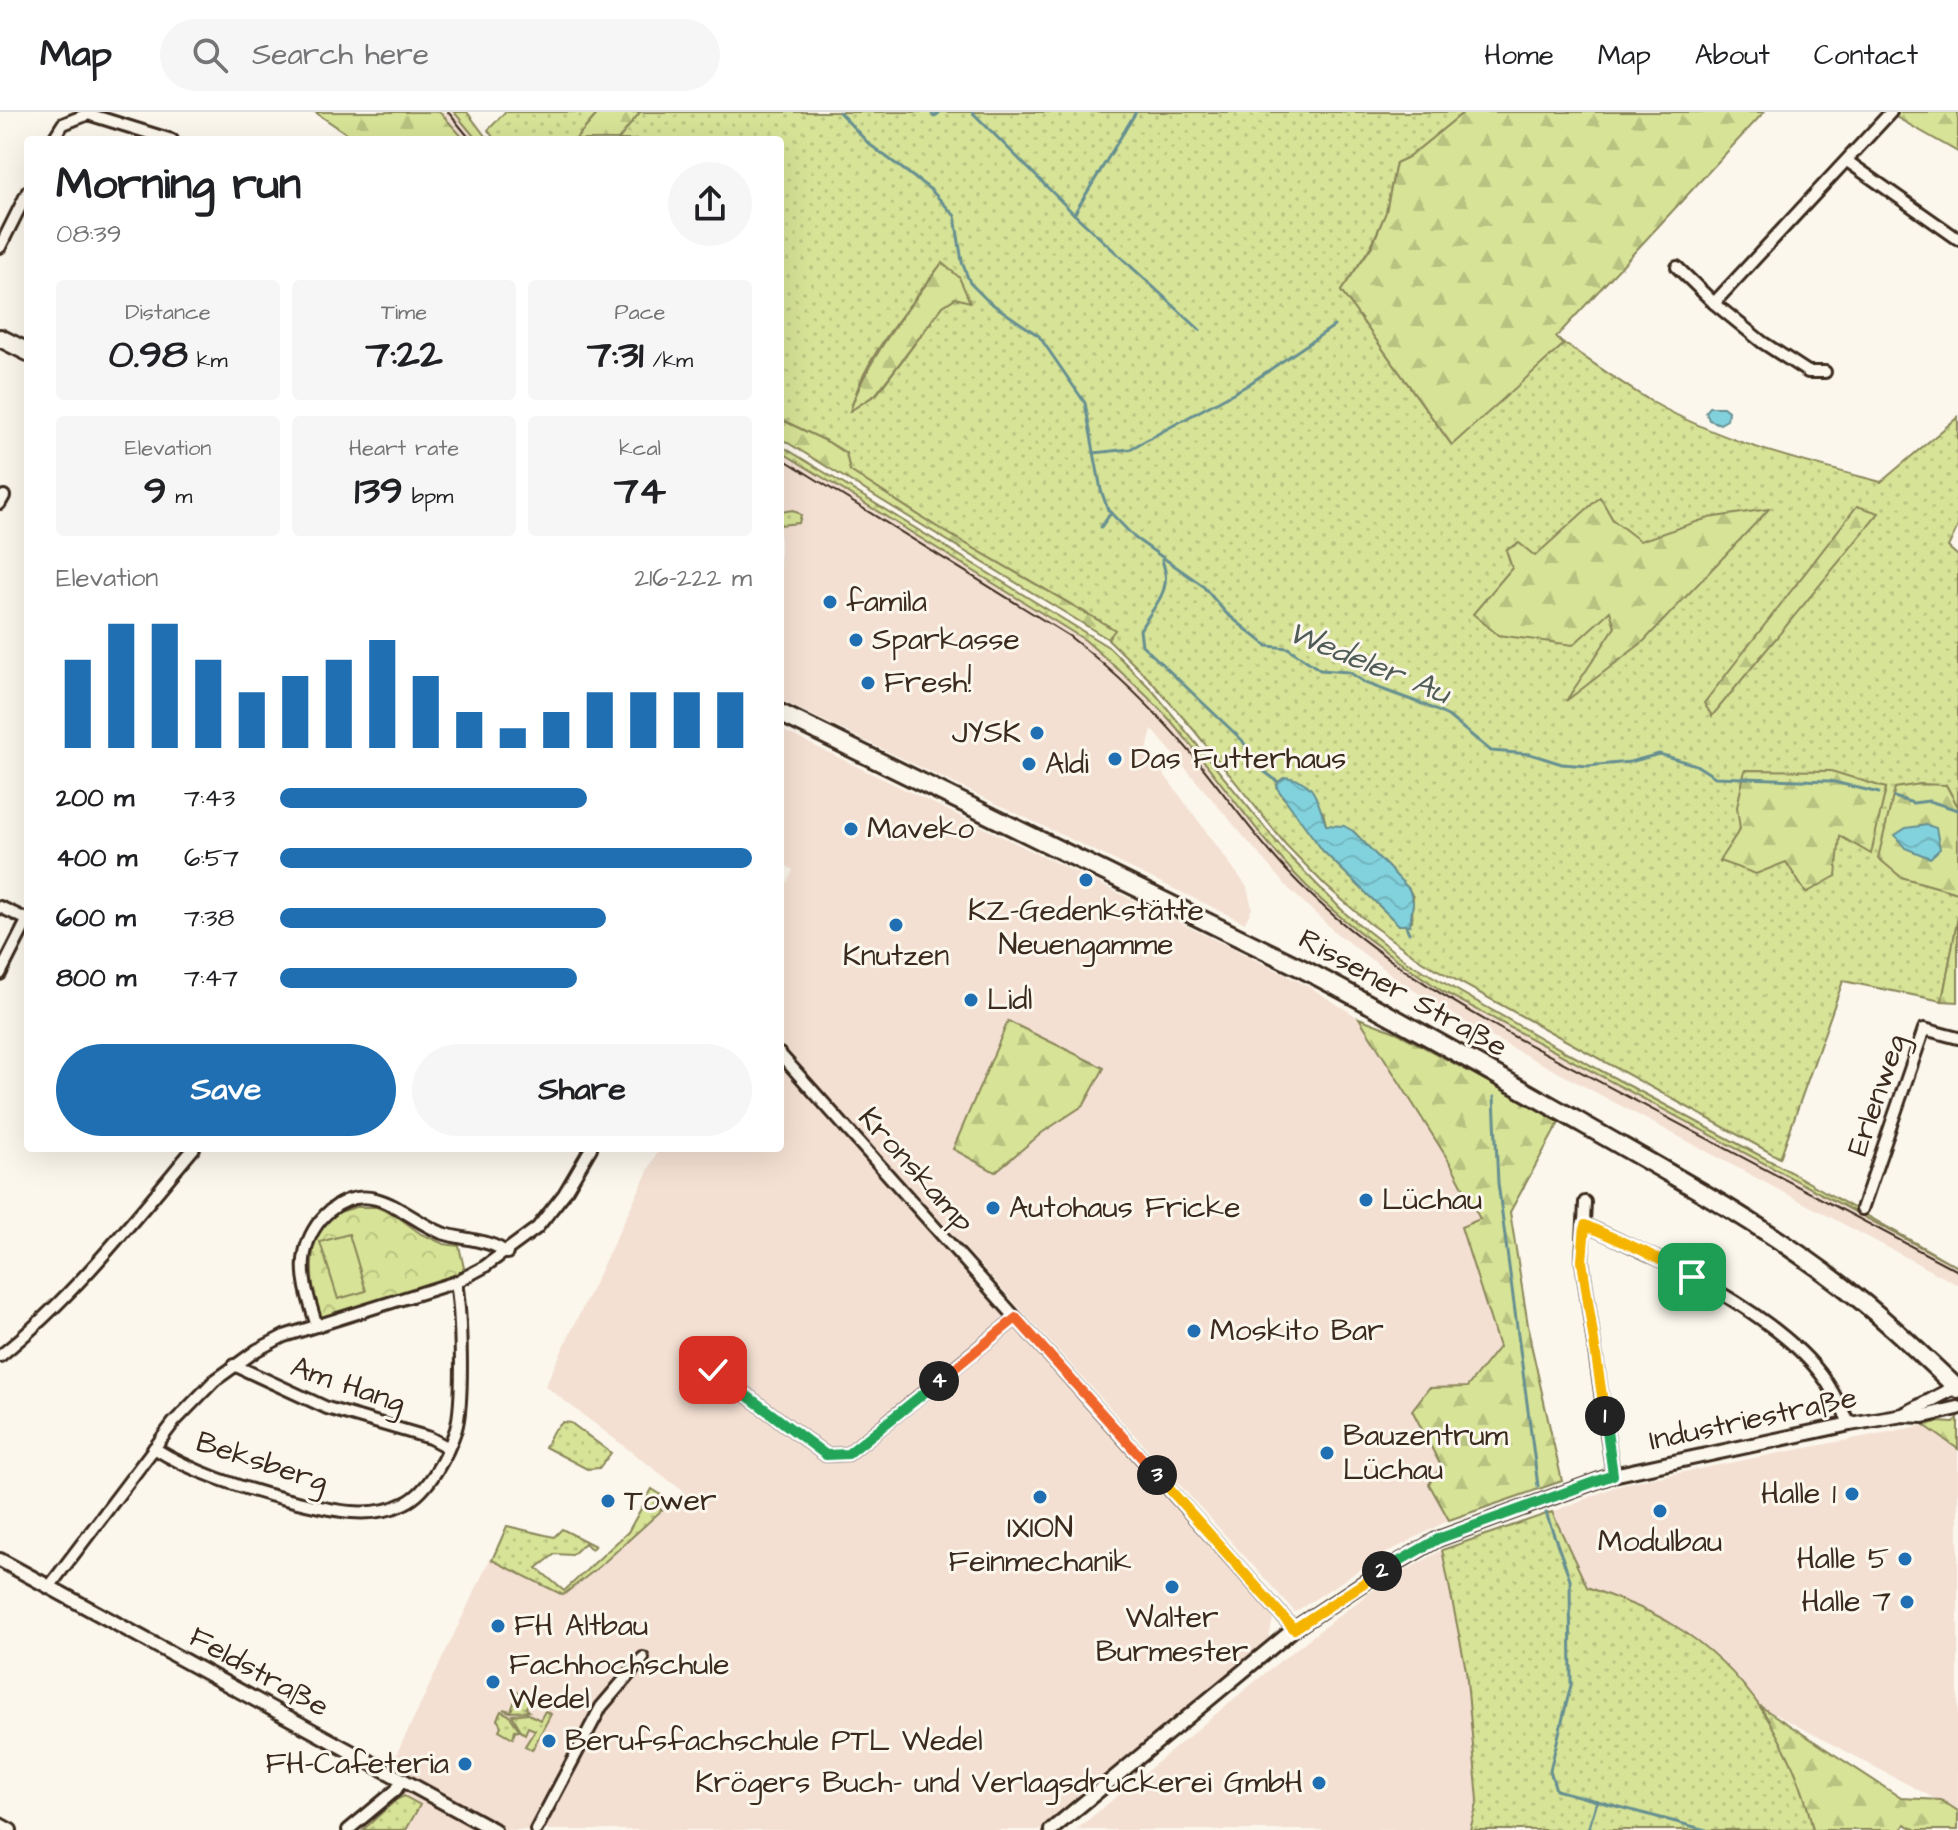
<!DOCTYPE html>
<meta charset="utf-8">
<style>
:root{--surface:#fff;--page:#f6f6f6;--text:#202124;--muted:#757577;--line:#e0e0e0;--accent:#1f6fb2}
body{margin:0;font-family:"Architects Daughter",sans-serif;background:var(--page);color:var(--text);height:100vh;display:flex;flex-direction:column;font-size:30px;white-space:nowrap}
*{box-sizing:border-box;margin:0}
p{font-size:26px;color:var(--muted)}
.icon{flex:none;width:44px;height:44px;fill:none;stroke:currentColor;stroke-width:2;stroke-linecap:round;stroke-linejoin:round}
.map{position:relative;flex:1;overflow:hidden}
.drawer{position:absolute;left:24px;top:24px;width:760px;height:1016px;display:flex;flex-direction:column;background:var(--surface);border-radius:8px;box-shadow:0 8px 32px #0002}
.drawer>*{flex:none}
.pin{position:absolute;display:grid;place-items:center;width:68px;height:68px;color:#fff;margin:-34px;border-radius:16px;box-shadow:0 4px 12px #0006}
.km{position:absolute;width:40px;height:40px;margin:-20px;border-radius:50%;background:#222;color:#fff;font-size:22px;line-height:40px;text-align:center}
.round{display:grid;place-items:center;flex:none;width:84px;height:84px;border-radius:42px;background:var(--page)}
.head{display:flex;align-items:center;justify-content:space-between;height:136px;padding:0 32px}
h1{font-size:44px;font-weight:700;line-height:60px}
.figures{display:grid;grid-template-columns:repeat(3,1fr);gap:12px;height:136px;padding:8px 32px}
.figures div{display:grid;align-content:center;border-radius:8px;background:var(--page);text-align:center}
.figures b{font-size:40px;font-weight:700}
.figures small{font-size:22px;font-weight:400}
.figures p{font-size:22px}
.chart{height:224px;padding:16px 32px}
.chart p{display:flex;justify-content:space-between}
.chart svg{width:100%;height:144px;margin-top:8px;stroke:var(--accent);stroke-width:6}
.button{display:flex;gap:16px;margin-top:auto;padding:16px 32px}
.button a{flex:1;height:92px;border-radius:48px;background:var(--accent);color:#fff;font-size:32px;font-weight:700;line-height:92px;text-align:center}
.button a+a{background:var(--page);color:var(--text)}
ul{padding:0 32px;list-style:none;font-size:26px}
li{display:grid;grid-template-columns:128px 96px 1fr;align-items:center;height:60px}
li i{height:20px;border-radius:10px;background:var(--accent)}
header{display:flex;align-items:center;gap:48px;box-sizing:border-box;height:112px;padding:0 40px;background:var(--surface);border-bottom:2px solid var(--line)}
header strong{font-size:38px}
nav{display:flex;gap:44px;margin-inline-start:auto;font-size:28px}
.search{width:560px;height:72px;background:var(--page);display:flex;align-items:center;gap:20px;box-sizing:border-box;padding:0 28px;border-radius:44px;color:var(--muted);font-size:30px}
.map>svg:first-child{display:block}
.built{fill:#f4e0d3}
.grass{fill:url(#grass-dots);stroke:#89865a;stroke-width:2;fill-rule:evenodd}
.forest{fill:url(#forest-firs);stroke:#89865a;stroke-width:2}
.park{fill:url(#park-crowns);stroke:#89865a;stroke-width:2}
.pitch{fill:#d7e396;stroke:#89865a;stroke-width:2}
.water{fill:url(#water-waves);stroke:#668f91;stroke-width:2}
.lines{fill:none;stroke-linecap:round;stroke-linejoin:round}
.stream{stroke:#668f91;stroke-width:3}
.minor-casing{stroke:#3b2a1e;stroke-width:16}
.tertiary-casing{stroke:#3b2a1e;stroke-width:18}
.primary-casing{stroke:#3b2a1e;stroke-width:22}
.minor{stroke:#fbf7ec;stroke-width:10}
.tertiary{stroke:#fbf7ec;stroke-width:12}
.primary{stroke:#fbf7ec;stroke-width:16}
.tram{stroke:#3b2a1e;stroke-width:2}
.split-1-casing{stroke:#fff;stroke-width:16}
.split-2-casing{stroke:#fff;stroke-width:16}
.split-3-casing{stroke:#fff;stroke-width:16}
.split-4-casing{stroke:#fff;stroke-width:16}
.split-5-casing{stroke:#fff;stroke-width:16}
.split-1{stroke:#f5b400;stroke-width:10}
.split-2{stroke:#22a559;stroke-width:10}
.split-3{stroke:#f5b400;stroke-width:10}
.split-4{stroke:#f0652b;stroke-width:10}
.split-5{stroke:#22a559;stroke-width:10}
.poi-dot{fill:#1f6fb2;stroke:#fbf7ec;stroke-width:3}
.labels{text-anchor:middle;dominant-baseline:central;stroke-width:6;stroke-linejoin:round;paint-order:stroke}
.poi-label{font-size:30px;fill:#3b2a1e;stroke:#fbf7ec;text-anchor:start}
.street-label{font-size:30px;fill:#3b2a1e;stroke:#fbf7ec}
.water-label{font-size:32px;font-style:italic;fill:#505c57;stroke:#fbf7ec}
</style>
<header>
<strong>Map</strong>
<div class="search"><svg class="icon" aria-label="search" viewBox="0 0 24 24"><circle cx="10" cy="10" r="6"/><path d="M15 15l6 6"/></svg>Search here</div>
<nav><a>Home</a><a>Map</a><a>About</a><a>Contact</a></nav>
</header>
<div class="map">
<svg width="1958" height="1718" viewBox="0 0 1958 1718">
<defs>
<pattern id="grass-dots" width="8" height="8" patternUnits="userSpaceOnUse" patternTransform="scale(2)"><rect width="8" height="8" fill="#d7e396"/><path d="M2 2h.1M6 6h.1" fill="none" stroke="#b9c381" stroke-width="1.8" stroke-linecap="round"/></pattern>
<pattern id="forest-firs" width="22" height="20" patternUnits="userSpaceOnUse" patternTransform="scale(2)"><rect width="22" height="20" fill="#d7e396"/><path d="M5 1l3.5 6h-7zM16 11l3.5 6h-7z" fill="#b9c381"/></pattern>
<pattern id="park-crowns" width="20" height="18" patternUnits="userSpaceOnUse" patternTransform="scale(2)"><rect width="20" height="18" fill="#d7e396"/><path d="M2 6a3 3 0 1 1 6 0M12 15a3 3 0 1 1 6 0" fill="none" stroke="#b9c381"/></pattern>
<pattern id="water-waves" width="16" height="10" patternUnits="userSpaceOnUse" patternTransform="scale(2)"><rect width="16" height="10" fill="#82d2dd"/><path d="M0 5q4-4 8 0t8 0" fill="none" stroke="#71b4bd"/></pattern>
</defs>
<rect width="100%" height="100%" fill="#fbf7ec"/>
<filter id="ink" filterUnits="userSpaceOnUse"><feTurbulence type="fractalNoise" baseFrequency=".0125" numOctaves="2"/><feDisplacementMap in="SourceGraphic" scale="16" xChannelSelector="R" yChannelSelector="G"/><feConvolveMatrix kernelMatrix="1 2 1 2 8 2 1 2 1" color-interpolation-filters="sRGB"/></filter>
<g filter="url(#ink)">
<g class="built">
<path d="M440,0H454L477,28H465Z"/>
<path d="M780,339L1085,528L1129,566L1170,608L1294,761L1342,806L1389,843L1442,879L1958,1155V1173L1480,919L1405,873L1336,821L1285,773L1152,617L1147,639L1247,775L1252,796L1245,811L780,588Z"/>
<path d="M780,617L1236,838L1310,875L1359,906L1452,1054L1480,1107L1461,1116L1499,1235L1467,1275L1430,1276L1412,1298L1441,1354L1429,1372L1449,1408L1381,1444L1295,1500L780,932V786L793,758L780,750Z"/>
<path d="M780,954L1273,1506L1269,1526L1060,1718H354L405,1674L386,1664L490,1447L563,1482L600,1454L683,1379L545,1274L659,1036H780Z"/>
<path d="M1924,1313L1958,1337V1699L1760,1594L1724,1553L1587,1475L1552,1400L1622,1372Z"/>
<path d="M1442,1438L1466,1558L1478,1688L1470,1718H1076L1270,1557L1341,1502L1380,1473Z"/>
</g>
<g class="grass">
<path d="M454,0H467L488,28H477Z"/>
<path d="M505,0H599L575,28H495L488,18Z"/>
<path d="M640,0H1464L1409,45L1396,51L1386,101L1371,134L1341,179L1451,332L1563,233L1556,226C1588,247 1620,271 1654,291C1724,331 1804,350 1881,370L1958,305V414L1948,435L1958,444V695L1946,673L1902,765L1958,781V805L1942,889L1843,869L1780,1046L1423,850L1370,812L1326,774L1286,733L1193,617L1150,568L1108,527L1114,517L937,415L850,359L846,341L828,330L780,307V28H618ZM941,152L955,186L943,194L877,282L851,298C862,247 910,194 941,152ZM1277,673L1323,700L1326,713L1353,719L1409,777L1413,785L1412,809L1399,813L1323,739L1296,699L1282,684ZM1886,676L1870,741L1840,724L1806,781L1786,749L1720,750L1740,717Z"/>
<path d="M780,333L1110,536L1153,579L1285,740L1346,802L1406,849L1551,932L1774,1051L1958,1155L1442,879C1390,843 1336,807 1293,760C1249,712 1213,657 1170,608C1144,579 1114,554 1085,528L780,339Z"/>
<path d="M793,398L801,403L799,411L780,413V400Z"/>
<path d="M563,1310L571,1311L611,1341L599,1356L587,1357L545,1335L553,1319Z"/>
<path d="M652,1377L660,1382L654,1393L662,1398L600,1454L563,1483L492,1448L507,1414L554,1425L562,1417L595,1434L591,1437L585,1431L572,1443L555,1442L537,1456L564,1479L628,1420Z"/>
<path d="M1552,1400L1587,1475C1615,1486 1646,1496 1672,1512C1746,1556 1796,1635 1813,1718H1470L1478,1688L1466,1558L1442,1438Z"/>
<path d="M518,1580L535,1589L533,1592L529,1590L526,1596L529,1599L510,1600L503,1597L511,1599Z"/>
<path d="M501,1599L509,1603L520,1619L515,1618L513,1626L499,1618L501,1614L497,1607Z"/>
<path d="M545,1599L551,1602L532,1638L525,1634L535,1618L528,1615L525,1622L522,1620L512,1603L527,1601L540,1608Z"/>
<path d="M404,1684L420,1693L406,1718H363L396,1688Z"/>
</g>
<g class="forest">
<path d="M315,0H440L465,28H356Z"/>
<path d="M599,0H640L618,28H575Z"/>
<path d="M1464,0H1764L1556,225L1563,233L1452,333L1341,179L1372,134L1386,100L1396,51L1409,45Z"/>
<path d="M1887,0H1958V40Z"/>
<path d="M942,151L959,165L970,190L955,186L943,194L876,282L850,299C868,244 908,198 942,151Z"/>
<path d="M780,307L828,330L846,342L850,359L937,415L1115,518L1108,527L780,326Z"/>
<path d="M1600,385L1613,408L1640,429L1708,406L1769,397L1643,530L1566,589L1615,515L1610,499L1573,533L1498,523L1473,502L1512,456L1506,438L1519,431L1535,444Z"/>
<path d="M1857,394L1879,401L1712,604L1704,591Z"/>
<path d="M1745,658L1831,659L1886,676L1871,742L1840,724L1836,764L1806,781L1786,750L1756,762L1719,749L1740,717L1737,695Z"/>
<path d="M1920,672L1946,673L1958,695V781L1901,765L1878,746L1895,676Z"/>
<path d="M1958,805V890L1942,889Z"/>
<path d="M1359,906L1398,921L1560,1009L1510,1100L1531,1232L1562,1369L1449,1408L1429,1372L1441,1354L1412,1298L1429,1276L1467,1275L1499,1235L1461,1115L1480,1107L1452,1054Z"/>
<path d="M1008,909L1104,956L1084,993L1043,1020L995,1060L953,1037Z"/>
<path d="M1958,1306V1337L1924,1313L1937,1310L1954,1311Z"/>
<path d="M1760,1594L1901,1686L1941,1688L1958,1699V1718H1916L1905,1712L1902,1718H1813C1803,1670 1786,1636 1760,1594Z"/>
</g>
<path class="park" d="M355,1095H377L398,1105L421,1122L444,1132L459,1134L464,1156L458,1163L320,1207C311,1179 304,1124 331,1104C337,1100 348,1098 355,1095Z"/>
<path class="pitch" d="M349,1122L366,1179L338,1187L320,1130Z"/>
<g class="water">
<path d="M1710,295H1723L1728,299L1727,308L1720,312L1709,308L1706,300Z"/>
<path d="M1285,665C1317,668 1317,690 1326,713L1344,714L1353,719L1409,777L1413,790L1410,813H1399L1323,739L1277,676L1278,670Z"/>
<path d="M1927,713L1936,716L1940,737L1930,746L1905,736L1895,723L1906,716Z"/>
</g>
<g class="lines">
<g class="stream">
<path d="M839,0L869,32L931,78L955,104L962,150L970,171L988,189L1039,224L1085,291L1101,378L1108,398L1135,426L1202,473L1226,501L1267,534L1288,536L1320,558L1349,560L1365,571L1425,593L1448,604L1491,639L1530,642L1562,652L1588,654L1630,650L1659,642L1696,653L1715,665L1830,669L1879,681"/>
<path d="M931,0L934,5L940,0"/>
<path d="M972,0L1074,102L1200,218"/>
<path d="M1074,102L1136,0"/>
<path d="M1094,341L1130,337L1246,274L1334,214"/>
<path d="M1101,415L1111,401"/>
<path d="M1162,448C1174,479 1153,494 1140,518L1142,533L1242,628L1261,657L1278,670"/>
<path d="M1894,685L1913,691L1929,689L1958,698"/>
<path d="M1406,814L1409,821"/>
<path d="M1494,985L1498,1071L1538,1374"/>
<path d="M1546,1401L1570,1467L1571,1573L1550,1658L1556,1678L1597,1689L1588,1718"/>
<path d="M1597,1689L1706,1718"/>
</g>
<g class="minor-casing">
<g id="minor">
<path d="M53,28L63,12L88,2L172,28"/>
<path d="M1847,49L1958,127"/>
<path d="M0,135L28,79"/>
<path d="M1677,155L1714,191"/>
<path d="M1825,260H1808L1762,230L1714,191L1891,0"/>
<path d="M0,391L4,384"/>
<path d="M0,795L28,808"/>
<path d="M0,862L28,807"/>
<path d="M780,942L1294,1517"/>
<path d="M1585,1090L1582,1149L1613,1363"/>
<path d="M1862,1097L1924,917L1958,926"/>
<path d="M1585,1113C1658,1145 1780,1202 1826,1269C1835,1283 1842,1298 1850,1312"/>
<path d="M317,1214C310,1192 300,1164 305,1141C311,1109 342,1078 376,1087C399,1093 419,1112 442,1121C463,1128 489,1127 507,1141"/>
<path d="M0,1244C74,1184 133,1109 194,1036"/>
<path d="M234,1253L327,1296L430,1326L447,1335"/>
<path d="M713,1258L826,1343L848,1342L1016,1206"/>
<path d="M154,1336C190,1359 243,1377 285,1387C323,1396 368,1410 405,1391C429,1380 448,1341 456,1317C464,1289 461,1200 456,1170"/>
<path d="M49,1475L174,1310L214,1269L257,1238L284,1224L456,1170L484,1155L537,1116L564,1082L591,1036"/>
<path d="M0,1712L11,1718"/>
<path d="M348,1718L396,1678L402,1668"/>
<path d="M536,1718L601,1595L643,1546"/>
</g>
</g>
<g class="tertiary-casing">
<g id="tertiary">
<path d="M1903,1303L1956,1275"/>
<path d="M0,1448L494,1718"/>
<path d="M1051,1718L1294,1517L1371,1466L1438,1427L1613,1363L1850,1312L1903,1303L1924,1304L1958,1296"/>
</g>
</g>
<g class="primary-casing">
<g id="primary">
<path d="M0,226L28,240"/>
<path d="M780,601L1301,856C1396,905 1489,959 1583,1012C1670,1062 1760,1110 1840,1172C1882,1204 1920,1241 1958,1277"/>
</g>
</g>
<use href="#minor" class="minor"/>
<use href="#tertiary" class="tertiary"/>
<use href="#primary" class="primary"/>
<g class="tram">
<path d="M448,0L471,28"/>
<path d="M780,345L1069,524C1114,559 1154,597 1191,641C1224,680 1252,722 1287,759C1352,828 1429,877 1511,923L1958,1159"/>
</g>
</g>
</g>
<g class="lines" filter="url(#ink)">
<g class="split-1-casing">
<path id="split-1" d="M1605,1304L1582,1149L1585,1113L1643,1139L1692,1165"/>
</g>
<g class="split-2-casing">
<path id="split-2" d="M1382,1459L1438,1427L1613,1363L1605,1304"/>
</g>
<g class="split-3-casing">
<path id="split-3" d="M1157,1363L1294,1517L1382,1459"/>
</g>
<g class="split-4-casing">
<path id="split-4" d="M939,1269L1016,1206L1157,1363"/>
</g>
<g class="split-5-casing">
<path id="split-5" d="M713,1258L826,1343L848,1342L939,1269"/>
</g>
<use href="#split-1" class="split-1"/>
<use href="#split-2" class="split-2"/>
<use href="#split-3" class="split-3"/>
<use href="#split-4" class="split-4"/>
<use href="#split-5" class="split-5"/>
</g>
<g class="poi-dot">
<circle cx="830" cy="490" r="8"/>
<circle cx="856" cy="528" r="8"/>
<circle cx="868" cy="571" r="8"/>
<circle cx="1037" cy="621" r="8"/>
<circle cx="1115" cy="647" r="8"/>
<circle cx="1029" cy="652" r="8"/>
<circle cx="851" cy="717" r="8"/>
<circle cx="1086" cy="768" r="8"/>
<circle cx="896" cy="813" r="8"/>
<circle cx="971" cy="888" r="8"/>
<circle cx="1366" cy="1088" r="8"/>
<circle cx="993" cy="1096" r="8"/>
<circle cx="1194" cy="1219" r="8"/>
<circle cx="1327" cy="1341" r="8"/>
<circle cx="1852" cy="1382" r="8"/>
<circle cx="1040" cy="1385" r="8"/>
<circle cx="608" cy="1389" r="8"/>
<circle cx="1660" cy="1399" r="8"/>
<circle cx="1905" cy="1447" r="8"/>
<circle cx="1172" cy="1475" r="8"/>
<circle cx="1907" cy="1490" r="8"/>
<circle cx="498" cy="1514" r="8"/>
<circle cx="493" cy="1570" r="8"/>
<circle cx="549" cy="1629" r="8"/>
<circle cx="465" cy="1652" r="8"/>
<circle cx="1319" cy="1671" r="8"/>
</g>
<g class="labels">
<g class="poi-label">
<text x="846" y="490">famila</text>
<text x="872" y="528">Sparkasse</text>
<text x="884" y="571">Fresh!</text>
<text x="1021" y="621" text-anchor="end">JYSK</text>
<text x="1131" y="647">Das Futterhaus</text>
<text x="1045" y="652">Aldi</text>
<text x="867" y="717">Maveko</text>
<text x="1086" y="799" text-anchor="middle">KZ-Gedenkstätte<tspan x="1086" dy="34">Neuengamme</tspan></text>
<text x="896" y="844" text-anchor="middle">Knutzen</text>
<text x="987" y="888">Lidl</text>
<text x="1382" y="1088">Lüchau</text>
<text x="1009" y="1096">Autohaus Fricke</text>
<text x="1210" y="1219">Moskito Bar</text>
<text x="1343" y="1324">Bauzentrum<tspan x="1343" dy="34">Lüchau</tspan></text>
<text x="1836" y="1382" text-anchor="end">Halle 1</text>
<text x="624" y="1389">Tower</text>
<text x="1040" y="1416" text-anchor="middle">IXION<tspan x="1040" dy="34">Feinmechanik</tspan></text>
<text x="1660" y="1430" text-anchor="middle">Modulbau</text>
<text x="1889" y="1447" text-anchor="end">Halle 5</text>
<text x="1891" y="1490" text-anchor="end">Halle 7</text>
<text x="1172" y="1506" text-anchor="middle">Walter<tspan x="1172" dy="34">Burmester</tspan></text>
<text x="514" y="1514">FH Altbau</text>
<text x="509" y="1553">Fachhochschule<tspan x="509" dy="34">Wedel</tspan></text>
<text x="565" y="1629">Berufsfachschule PTL Wedel</text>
<text x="449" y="1652" text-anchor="end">FH-Cafeteria</text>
<text x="1303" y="1671" text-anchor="end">Krögers Buch- und Verlagsdruckerei GmbH</text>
</g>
<g class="street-label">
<text transform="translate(1403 881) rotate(29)">Rissener Straße</text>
<text transform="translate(1877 983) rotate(-71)">Erlenweg</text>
<text transform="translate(916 1058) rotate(48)">Kronskamp</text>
<text transform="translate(348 1273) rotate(19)">Am Hang</text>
<text transform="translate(1753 1307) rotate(-12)">Industriestraße</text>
<text transform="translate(262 1350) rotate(18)">Beksberg</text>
<text transform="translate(259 1560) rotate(29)">Feldstraße</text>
</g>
<g class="water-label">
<text transform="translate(1369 551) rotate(22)">Wedeler Au</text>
</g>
</g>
</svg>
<div class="pin" style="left:1692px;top:1165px;background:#1e9e55"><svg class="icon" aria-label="arrive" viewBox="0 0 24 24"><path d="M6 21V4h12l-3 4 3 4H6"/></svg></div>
<div class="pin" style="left:713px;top:1258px;background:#d93025"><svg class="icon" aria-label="check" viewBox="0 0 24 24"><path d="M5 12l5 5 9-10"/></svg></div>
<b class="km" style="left:1605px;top:1304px">1</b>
<b class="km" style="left:1382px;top:1459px">2</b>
<b class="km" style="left:1157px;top:1363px">3</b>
<b class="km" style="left:939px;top:1269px">4</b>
<section class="drawer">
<div class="head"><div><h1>Morning run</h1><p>08:39</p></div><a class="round"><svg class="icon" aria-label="share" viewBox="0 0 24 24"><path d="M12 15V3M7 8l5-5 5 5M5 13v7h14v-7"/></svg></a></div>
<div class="figures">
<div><p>Distance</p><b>0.98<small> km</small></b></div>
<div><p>Time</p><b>7:22</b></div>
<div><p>Pace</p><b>7:31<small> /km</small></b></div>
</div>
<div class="figures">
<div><p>Elevation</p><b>9<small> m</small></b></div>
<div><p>Heart rate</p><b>139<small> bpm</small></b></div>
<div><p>kcal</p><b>74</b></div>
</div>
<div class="chart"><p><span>Elevation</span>216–222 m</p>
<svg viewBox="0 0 160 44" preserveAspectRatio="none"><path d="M5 44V17M15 44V6M25 44V6M35 44V17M45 44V27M55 44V22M65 44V17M75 44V11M85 44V22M95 44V33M105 44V38M115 44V33M125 44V27M135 44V27M145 44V27M155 44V27"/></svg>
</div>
<ul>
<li><b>200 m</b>7:43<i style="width:65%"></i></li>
<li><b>400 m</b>6:57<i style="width:100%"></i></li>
<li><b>600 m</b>7:38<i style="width:69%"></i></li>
<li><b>800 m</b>7:47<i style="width:63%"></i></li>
</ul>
<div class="button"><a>Save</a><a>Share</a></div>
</section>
</div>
